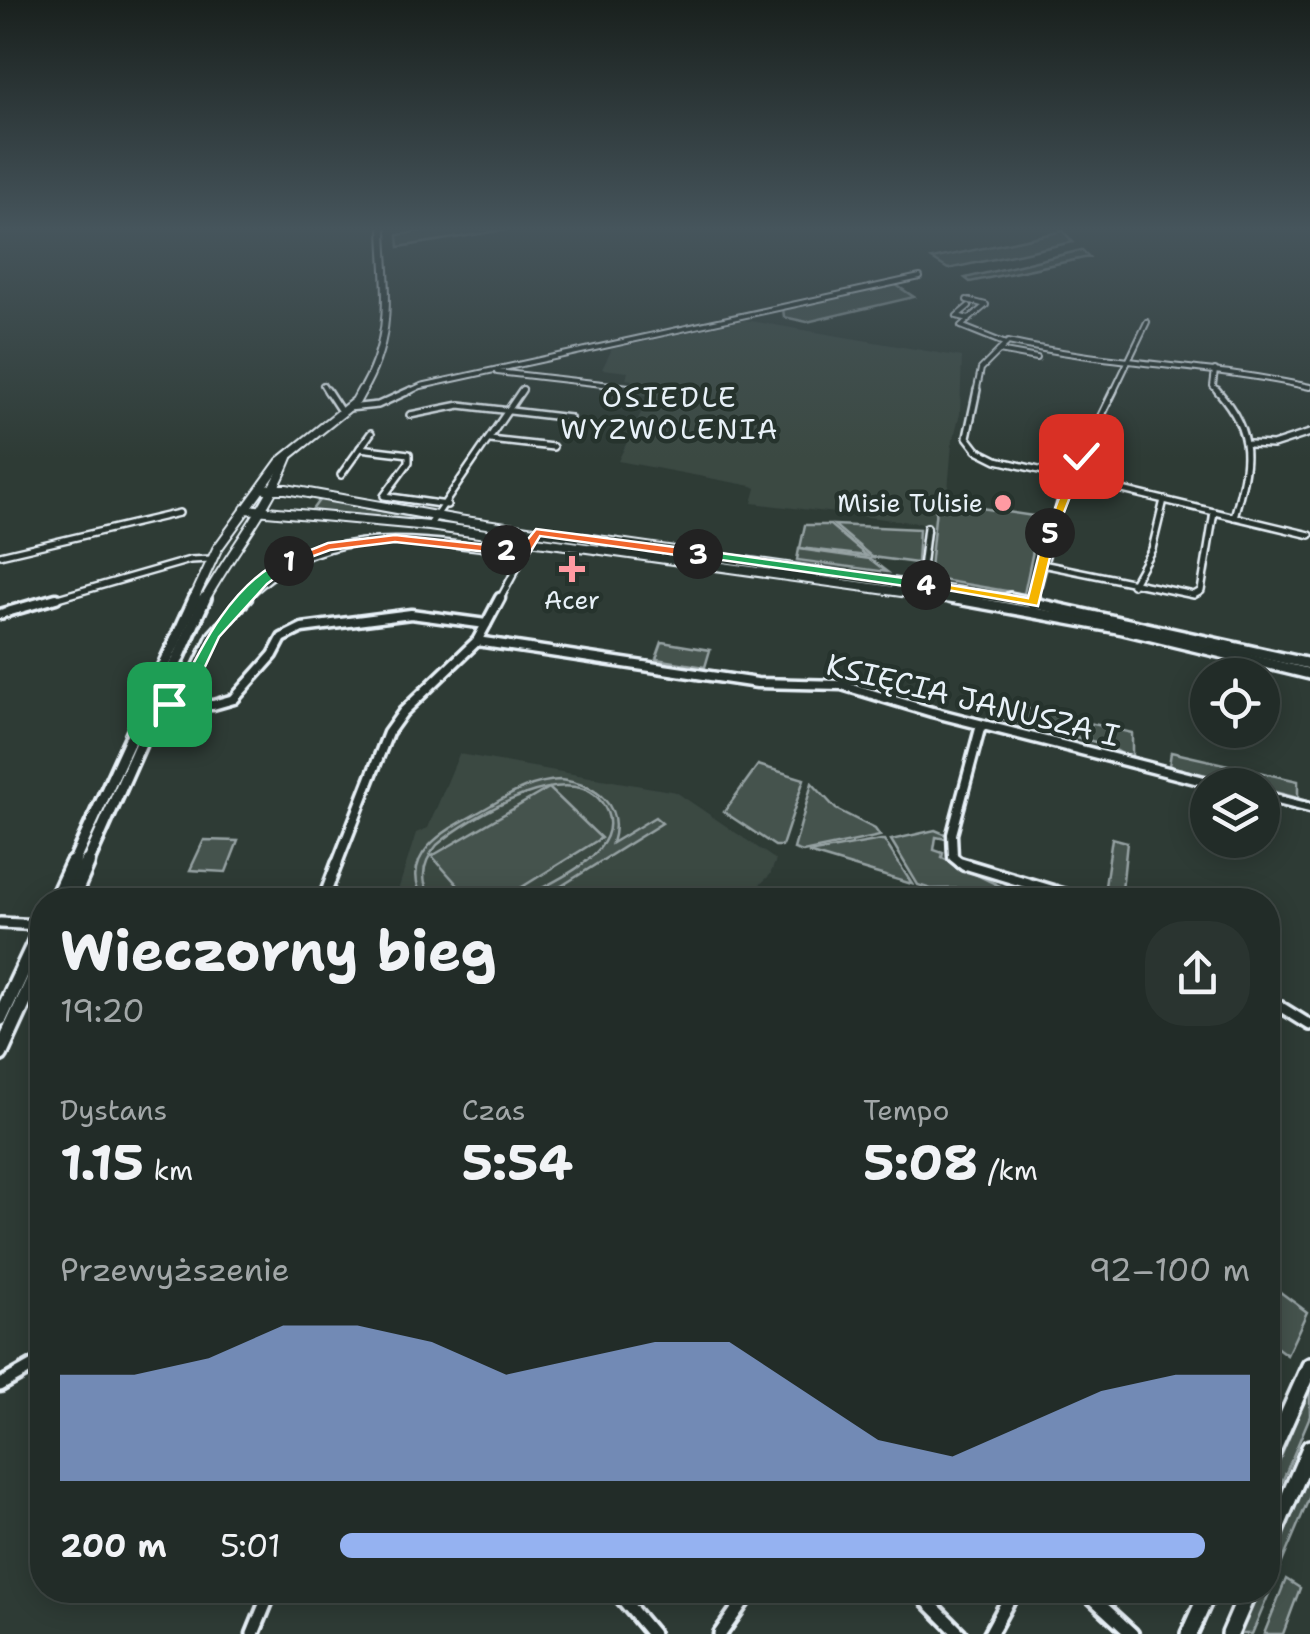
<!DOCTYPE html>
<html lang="pl">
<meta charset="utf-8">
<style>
:root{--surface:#222c28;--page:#2a3430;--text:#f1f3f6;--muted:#a2a7a8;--line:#3f4845;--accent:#95b2f1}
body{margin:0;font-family:"Shantell Sans",sans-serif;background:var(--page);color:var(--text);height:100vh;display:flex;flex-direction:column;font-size:38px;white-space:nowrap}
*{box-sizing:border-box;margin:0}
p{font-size:32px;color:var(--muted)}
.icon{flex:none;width:55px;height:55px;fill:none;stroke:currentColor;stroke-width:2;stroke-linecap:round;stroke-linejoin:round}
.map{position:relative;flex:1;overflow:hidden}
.sheet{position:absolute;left:30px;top:888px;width:1250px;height:715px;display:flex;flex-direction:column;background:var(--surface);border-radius:40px;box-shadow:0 5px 25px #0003,0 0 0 2px var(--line)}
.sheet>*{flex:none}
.fabs{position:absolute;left:1190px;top:658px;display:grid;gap:20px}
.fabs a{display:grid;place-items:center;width:90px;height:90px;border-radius:50%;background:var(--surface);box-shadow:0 5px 25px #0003,0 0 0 2px var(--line);font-size:50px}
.pin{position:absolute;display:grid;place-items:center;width:85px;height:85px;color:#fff;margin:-42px;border-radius:20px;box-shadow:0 5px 15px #0006}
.km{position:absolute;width:50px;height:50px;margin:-25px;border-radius:50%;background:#222;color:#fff;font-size:28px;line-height:50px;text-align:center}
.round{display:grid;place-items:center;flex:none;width:105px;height:105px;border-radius:40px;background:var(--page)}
.overview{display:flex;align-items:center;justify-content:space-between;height:170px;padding:0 30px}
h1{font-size:55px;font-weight:700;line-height:75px}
.stats{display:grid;grid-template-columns:repeat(3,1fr);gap:15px;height:170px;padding:10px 30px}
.stats div{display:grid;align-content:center}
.stats b{font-size:50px;font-weight:700}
.stats small{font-size:28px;font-weight:400}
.stats p{font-size:28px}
.chart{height:280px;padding:20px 30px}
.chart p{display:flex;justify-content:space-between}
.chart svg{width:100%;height:180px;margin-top:10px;fill:var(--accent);opacity:.7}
ul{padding:0 30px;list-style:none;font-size:32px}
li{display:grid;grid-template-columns:160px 120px 1fr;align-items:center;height:75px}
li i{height:25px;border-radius:12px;background:var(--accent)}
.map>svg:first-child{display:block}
.built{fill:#3b4843}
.green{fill:#45524e;stroke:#96a2a3;stroke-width:2.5}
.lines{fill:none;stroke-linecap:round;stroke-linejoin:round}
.minor-far4-casing{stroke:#e8f1f8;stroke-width:8}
.minor-far3-casing{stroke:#e8f1f8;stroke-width:10}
.minor-far2-casing{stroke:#e8f1f8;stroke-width:15}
.minor-far1-casing{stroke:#e8f1f8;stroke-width:16}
.minor-casing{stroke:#e8f1f8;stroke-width:19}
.tertiary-far2-casing{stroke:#e8f1f8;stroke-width:12}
.tertiary-far1-casing{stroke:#e8f1f8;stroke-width:16}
.tertiary-casing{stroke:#e8f1f8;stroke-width:22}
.secondary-far3-casing{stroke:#e8f1f8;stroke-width:10}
.secondary-far2-casing{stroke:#e8f1f8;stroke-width:12}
.secondary-far1-casing{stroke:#e8f1f8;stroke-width:18}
.secondary-casing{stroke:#e8f1f8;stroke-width:21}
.minor-far4{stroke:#26332d;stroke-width:4}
.minor-far3{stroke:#26332d;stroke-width:5}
.minor-far2{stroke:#26332d;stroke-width:8}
.minor-far1{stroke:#26332d;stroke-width:9}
.minor{stroke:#26332d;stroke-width:11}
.tertiary-far2{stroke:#26332d;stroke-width:8}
.tertiary-far1{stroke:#26332d;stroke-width:9}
.tertiary{stroke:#26332d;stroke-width:15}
.secondary-far3{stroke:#26332d;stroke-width:6}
.secondary-far2{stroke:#26332d;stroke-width:8}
.secondary-far1{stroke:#26332d;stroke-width:10}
.secondary{stroke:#26332d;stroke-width:14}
.split-1{fill:#22a559;stroke:#fff;stroke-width:2.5}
.split-2{fill:#f0652b;stroke:#fff;stroke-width:2.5}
.split-3{fill:#f0652b;stroke:#fff;stroke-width:2.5}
.split-4{fill:#22a559;stroke:#fff;stroke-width:2.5}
.split-5{fill:#f5b400;stroke:#fff;stroke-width:2.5}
.split-6{fill:#f5b400;stroke:#fff;stroke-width:2.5}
.poi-dot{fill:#ff9aa2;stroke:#26332d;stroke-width:4}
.labels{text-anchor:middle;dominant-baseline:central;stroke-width:9;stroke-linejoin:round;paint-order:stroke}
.far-poi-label{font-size:25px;fill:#e8f1f8;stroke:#26332d;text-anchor:end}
.far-neighbourhood-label{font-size:28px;letter-spacing:2.5px;fill:#e8f1f8;stroke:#26332d}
.street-label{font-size:30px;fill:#e8f1f8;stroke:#26332d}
</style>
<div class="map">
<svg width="1310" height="1634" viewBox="0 0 1310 1634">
<rect width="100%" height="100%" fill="#2e3b35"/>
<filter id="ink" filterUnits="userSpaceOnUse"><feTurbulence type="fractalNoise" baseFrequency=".01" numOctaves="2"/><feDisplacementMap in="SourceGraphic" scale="20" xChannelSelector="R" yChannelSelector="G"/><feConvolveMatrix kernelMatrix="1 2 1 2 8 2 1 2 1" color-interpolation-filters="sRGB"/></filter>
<g filter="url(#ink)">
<g class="built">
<path d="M745,320L962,357L960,414L952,444L947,502L936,508L934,525L752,503L756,488L752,486L618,461L649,396L626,392L632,380L626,379L628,372L602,369L612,349Z"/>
<path d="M459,754L676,792L776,860L770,875L744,900H395L416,833L428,828Z"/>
</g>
<g class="green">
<path d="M435,229H510L399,247L398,235Z"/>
<path d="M1063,231L1073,242L948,269L932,259Z"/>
<path d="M1082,250L1089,257L970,282L965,278Z"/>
<path d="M893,283L914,297L807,322L784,317L783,308Z"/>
<path d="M320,499L433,521L309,514Z"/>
<path d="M936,508H981L1040,517L1024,594L929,578Z"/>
<path d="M805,525H830L867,556L800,548Z"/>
<path d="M834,525L919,529L917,563L872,557Z"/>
<path d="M799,549L870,559L887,572L797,560Z"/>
<path d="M662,642L710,650L705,667L656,659Z"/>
<path d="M1000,702L1132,733V760L1107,745L996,717Z"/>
<path d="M1171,752L1298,781V798L1263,789L1262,785H1247L1169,766Z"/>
<path d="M758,765L804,779L782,846H775L724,812Z"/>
<path d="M560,780C596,784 624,805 612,843L655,817L662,823L539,900H521C545,885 581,871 599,849C608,838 612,825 607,812C581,749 468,818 437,845C422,863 419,882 434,900H424C397,855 446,830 479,812C506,797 529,781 560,780Z"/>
<path d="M812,783L836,809L875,829L880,836L803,852L794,849Z"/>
<path d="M549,788L601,838L501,900H471L432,856Z"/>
<path d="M935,830L947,835L946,839L936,837L934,850L943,853L942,858L1004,888L931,889L918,885L891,840Z"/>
<path d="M1112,838L1127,842L1121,900H1103Z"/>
<path d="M204,840L238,841L226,872L190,870Z"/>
<path d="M884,840L912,884L808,853L881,840Z"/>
<path d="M1268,1283L1307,1312L1287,1355L1268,1341Z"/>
<path d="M1310,1387V1416L1268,1515V1488Z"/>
<path d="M1310,1473V1496L1252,1634H1241L1260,1590H1268V1573Z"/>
<path d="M1286,1579L1300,1588L1283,1634H1264Z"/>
</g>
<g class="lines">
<g class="minor-far4-casing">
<g id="minor-far4">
<path d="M967,300L986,305L961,326L1006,344"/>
<path d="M969,306L957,316L969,319"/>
<path d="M999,351L1008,342C1108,364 1210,365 1310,387"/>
<path d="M1215,370L1213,386L1219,393"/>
<path d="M497,372L629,387"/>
<path d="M323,385L328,393"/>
<path d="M406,393L421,386L920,277"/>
<path d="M520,393L523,389"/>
<path d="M976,393L981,369L999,351L1037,358"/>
<path d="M1113,393L1147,322"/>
</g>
</g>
<g class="minor-far3-casing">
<g id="minor-far3">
<path d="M327,390L342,413"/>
<path d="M977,390L967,437L977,450L997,460L1310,535"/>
<path d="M1217,390C1256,436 1249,462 1234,517"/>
<path d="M348,408L378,405L411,390"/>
<path d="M410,415L460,405L570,418"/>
<path d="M490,440L553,447"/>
<path d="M1249,444L1273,445L1310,433"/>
<path d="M360,448L409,454V462L384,496L447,505"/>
<path d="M341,475L371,433"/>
<path d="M429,526L522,390"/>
<path d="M0,555L179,513"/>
<path d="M1042,564L1194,595L1201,591L1214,512"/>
<path d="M1132,585L1152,549L1164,500"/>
<path d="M919,592L927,527"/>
<path d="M47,601L190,560L212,559"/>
<path d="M244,601C320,517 424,541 524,553"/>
<path d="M499,601L536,532"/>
<path d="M1034,601L1061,499L1114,390"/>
</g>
</g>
<g class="minor-far2-casing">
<g id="minor-far2">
<path d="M1033,607L1035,598"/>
<path d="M0,614L56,598"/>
<path d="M477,641L757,683L842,685L932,712L1219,785"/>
<path d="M181,703L213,635L247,598"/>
<path d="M156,705H213L234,699L273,655L282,638L302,628L411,614L486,624"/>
<path d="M1262,796L1310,808"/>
<path d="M336,866L388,733L403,712L477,641L500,598"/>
<path d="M964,866L953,857L952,834L981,725"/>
</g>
</g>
<g class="minor-far1-casing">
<g id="minor-far1">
<path d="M961,863L1084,900"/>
<path d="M323,900L337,863"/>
<path d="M0,923L42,925"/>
<path d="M1268,999L1310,1025"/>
</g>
</g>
<g class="minor-casing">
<g id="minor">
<path d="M0,1385L42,1361"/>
<path d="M615,1590L652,1634"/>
<path d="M916,1590L960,1634"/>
<path d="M1084,1590L1132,1634"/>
<path d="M253,1634L271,1590"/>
<path d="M720,1634L751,1590"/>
<path d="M990,1634L1014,1590"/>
</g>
</g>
<g class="tertiary-far2-casing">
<g id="tertiary-far2">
<path d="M265,489H286L458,520L1024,601"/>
<path d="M245,509L429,526L966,601"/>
</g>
</g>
<g class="tertiary-far1-casing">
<g id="tertiary-far1">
<path d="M952,598L1123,629L1310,674"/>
<path d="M1010,598L1310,664"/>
</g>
</g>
<g class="tertiary-casing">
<g id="tertiary">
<path d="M1268,1460L1310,1366"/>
<path d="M1268,1547L1310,1448"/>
<path d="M1189,1634L1209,1590"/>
<path d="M1230,1634L1249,1590"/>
</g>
</g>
<g class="secondary-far3-casing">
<path id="secondary-far3" d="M361,393C395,336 385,292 383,229"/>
</g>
<g class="secondary-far2-casing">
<g id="secondary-far2">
<path d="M193,601L217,549L280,462L356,401L362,390"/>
<path d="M204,601C231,552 268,508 288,457"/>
</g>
</g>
<g class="secondary-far1-casing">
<g id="secondary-far1">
<path d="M72,866L195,598"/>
<path d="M86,866L205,598"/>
</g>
</g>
<g class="secondary-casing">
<g id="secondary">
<path d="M56,900L73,863"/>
<path d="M71,900L87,863"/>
<path d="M0,1018L42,928"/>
<path d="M0,1054L42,962"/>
</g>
</g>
<use href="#minor-far4" class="minor-far4"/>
<use href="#minor-far3" class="minor-far3"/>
<use href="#minor-far2" class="minor-far2"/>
<use href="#minor-far1" class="minor-far1"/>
<use href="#minor" class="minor"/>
<use href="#tertiary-far2" class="tertiary-far2"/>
<use href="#tertiary-far1" class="tertiary-far1"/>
<use href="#tertiary" class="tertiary"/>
<use href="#secondary-far3" class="secondary-far3"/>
<use href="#secondary-far2" class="secondary-far2"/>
<use href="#secondary-far1" class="secondary-far1"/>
<use href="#secondary" class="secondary"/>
</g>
</g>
<linearGradient id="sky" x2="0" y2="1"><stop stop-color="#19201d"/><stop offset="0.5" stop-color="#46555c"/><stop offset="1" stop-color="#46555c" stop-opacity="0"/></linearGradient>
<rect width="1310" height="458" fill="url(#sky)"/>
<path class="split-1" d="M289,557L293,558V564L267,584L219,637L186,707H164V700L176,698C201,646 233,581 289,557Z"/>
<path class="split-2" d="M395,535L506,547L512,550L506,554L395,542L330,550L289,565L283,561L328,543Z"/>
<path class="split-3" d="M536,529L698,550L704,554L698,558L540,536L528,556L499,550L506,547L520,549Z"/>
<path class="split-4" d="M698,550L926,581L933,585L926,589L693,556V551Z"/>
<path class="split-5" d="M1045,530L1056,533L1038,606L919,585L926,581L1028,598Z"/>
<path class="split-6" d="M1081,452L1086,456L1056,533L1045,535L1075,456Z"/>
<g class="poi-dot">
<circle cx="1003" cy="503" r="10"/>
<path d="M567 554h10v10h10v10h-10v10h-10v-10h-10v-10h10z"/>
</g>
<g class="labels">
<g class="far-poi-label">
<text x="983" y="503">Misie Tulisie</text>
<text x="572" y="600" text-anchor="middle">Acer</text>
</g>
<g class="far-neighbourhood-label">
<text x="670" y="397">OSIEDLE<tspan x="670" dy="32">WYZWOLENIA</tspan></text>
</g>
<g class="street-label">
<text transform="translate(973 700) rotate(14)">KSIĘCIA JANUSZA I</text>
</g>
</g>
</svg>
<div class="fabs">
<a><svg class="icon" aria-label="locate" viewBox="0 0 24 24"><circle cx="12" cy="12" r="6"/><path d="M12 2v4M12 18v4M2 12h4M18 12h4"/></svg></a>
<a><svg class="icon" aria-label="layers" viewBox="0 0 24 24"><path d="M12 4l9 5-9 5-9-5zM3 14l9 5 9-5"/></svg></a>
</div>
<div class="pin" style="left:169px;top:704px;background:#1e9e55"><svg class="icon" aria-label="arrive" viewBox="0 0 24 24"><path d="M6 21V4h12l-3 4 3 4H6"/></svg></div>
<div class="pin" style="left:1081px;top:456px;background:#d93025"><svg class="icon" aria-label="check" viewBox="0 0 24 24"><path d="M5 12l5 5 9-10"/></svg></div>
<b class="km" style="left:289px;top:561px">1</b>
<b class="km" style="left:506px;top:550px">2</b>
<b class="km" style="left:698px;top:554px">3</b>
<b class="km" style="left:926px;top:585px">4</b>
<b class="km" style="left:1050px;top:533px">5</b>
<section class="sheet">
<div class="overview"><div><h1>Wieczorny bieg</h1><p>19:20</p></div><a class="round"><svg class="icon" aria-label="share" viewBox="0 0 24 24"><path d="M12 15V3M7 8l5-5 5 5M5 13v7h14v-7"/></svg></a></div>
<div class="stats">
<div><p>Dystans</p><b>1.15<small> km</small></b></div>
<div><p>Czas</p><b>5:54</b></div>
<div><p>Tempo</p><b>5:08<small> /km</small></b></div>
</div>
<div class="chart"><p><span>Przewyższenie</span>92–100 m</p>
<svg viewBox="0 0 160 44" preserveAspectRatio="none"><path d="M0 44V18L10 18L20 14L30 6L40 6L50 10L60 18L70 14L80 10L90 10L100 22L110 34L120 38L130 30L140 22L150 18L160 18V44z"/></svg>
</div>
<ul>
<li><b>200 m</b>5:01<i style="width:95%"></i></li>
</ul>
</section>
</div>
